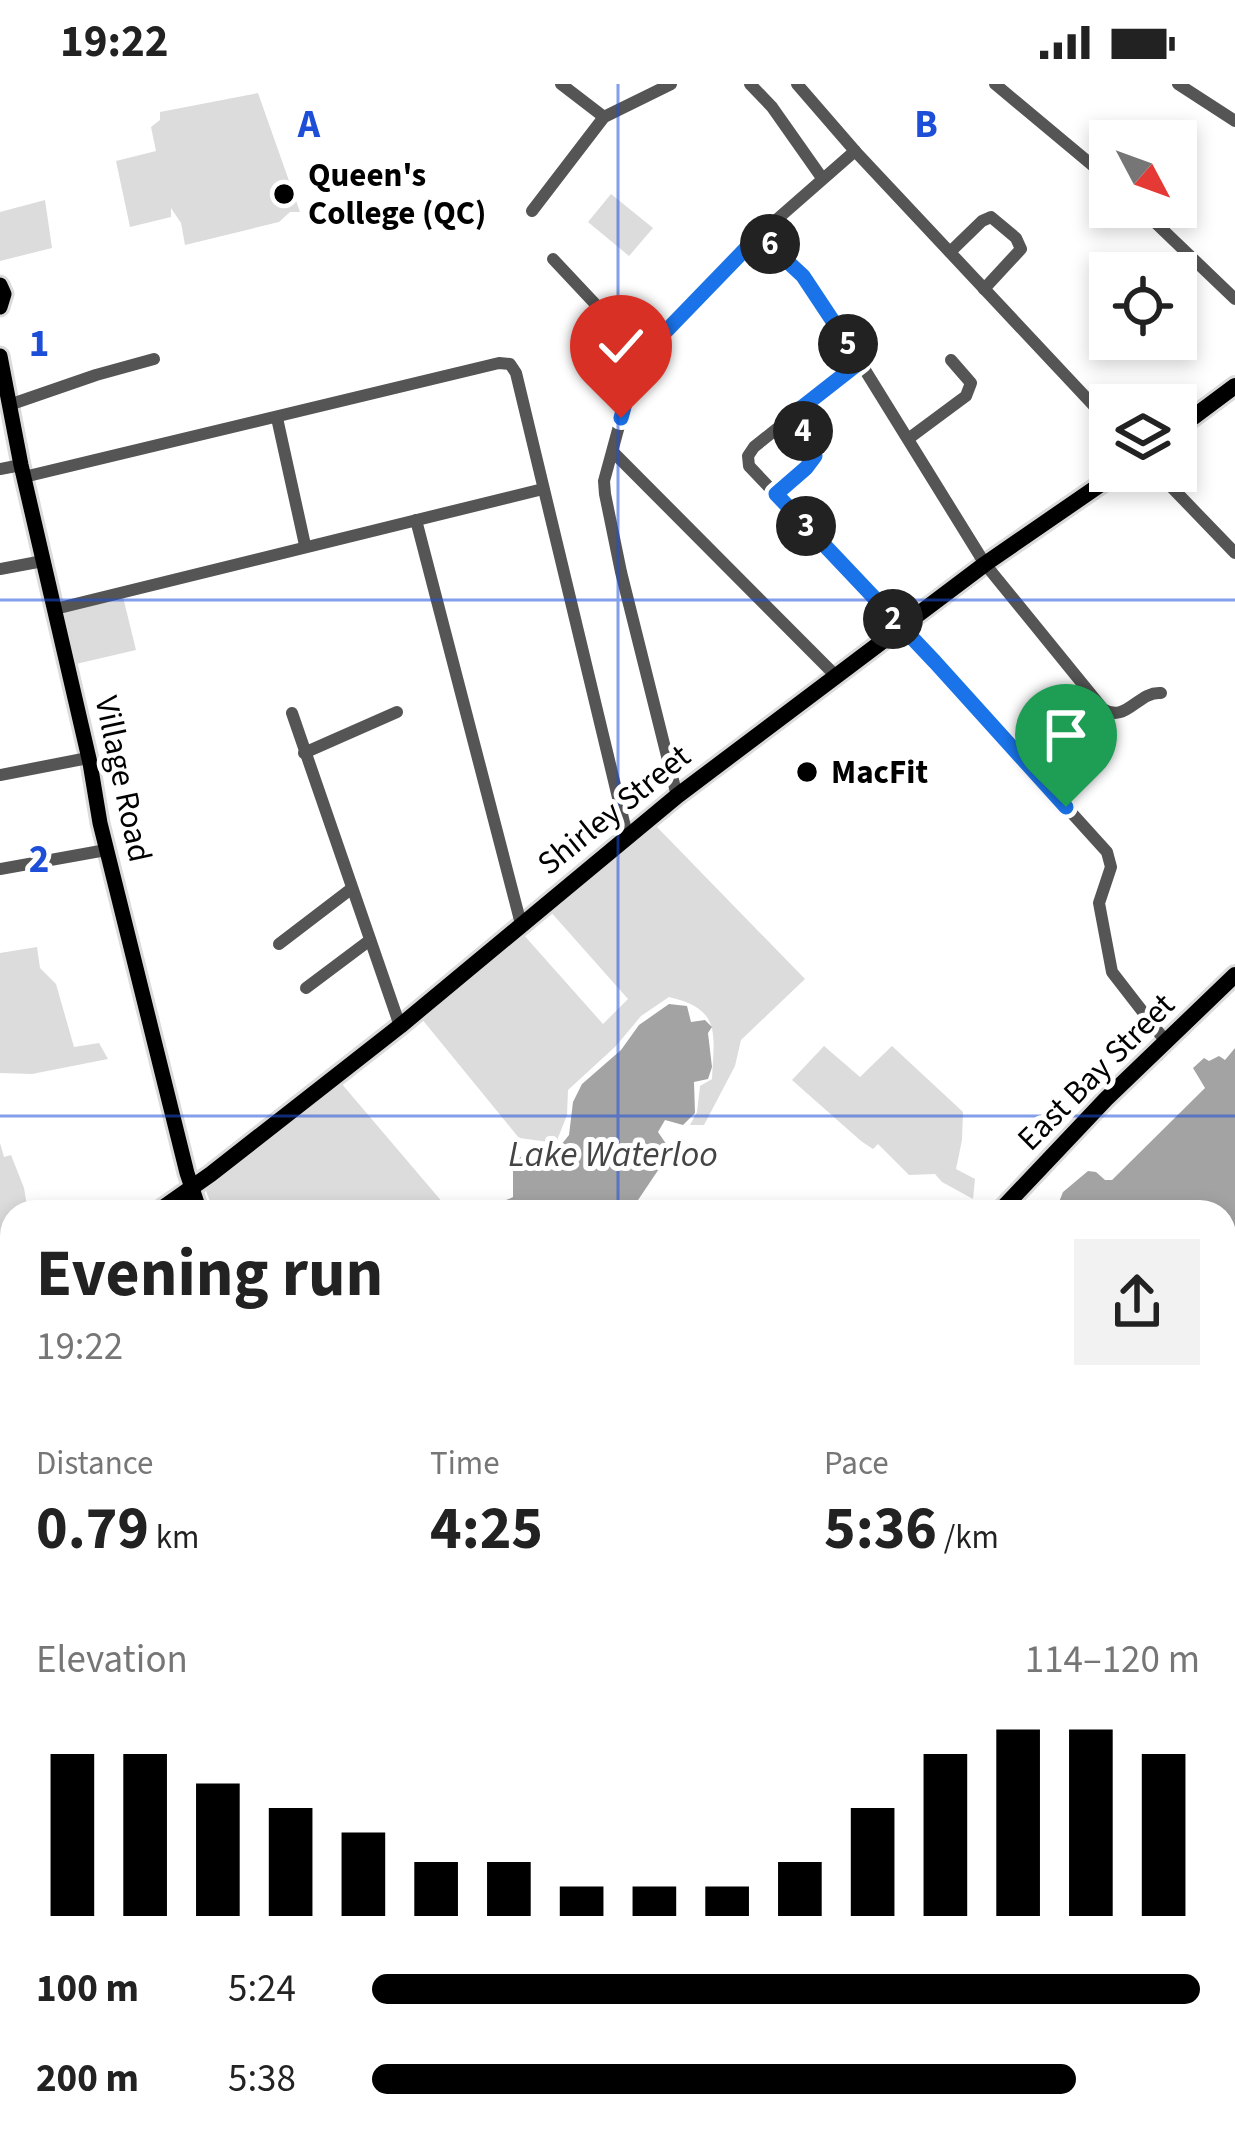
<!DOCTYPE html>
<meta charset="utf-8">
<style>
:root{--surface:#fff;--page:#f2f2f2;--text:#222;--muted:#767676;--accent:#000}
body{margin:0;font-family:"Source Sans 3",sans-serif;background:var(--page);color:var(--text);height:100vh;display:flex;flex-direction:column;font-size:45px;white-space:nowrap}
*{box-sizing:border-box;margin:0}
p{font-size:39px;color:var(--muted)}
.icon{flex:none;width:66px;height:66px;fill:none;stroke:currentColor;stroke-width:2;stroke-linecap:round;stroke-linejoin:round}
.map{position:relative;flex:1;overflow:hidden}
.details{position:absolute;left:0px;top:1116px;width:1236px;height:951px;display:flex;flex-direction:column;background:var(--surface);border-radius:36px 36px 0 0;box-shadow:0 6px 18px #0003}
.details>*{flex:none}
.needle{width:78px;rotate:131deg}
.controls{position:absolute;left:1089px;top:36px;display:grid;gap:24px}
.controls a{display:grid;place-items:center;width:108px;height:108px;border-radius:0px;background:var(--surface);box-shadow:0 6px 18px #0003;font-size:60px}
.pin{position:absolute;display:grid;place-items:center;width:102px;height:102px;color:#fff;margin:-123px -51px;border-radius:50% 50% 50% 0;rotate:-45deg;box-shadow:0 0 12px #0007}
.pin .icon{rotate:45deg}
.km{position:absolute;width:60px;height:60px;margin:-30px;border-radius:50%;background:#222;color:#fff;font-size:33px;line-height:60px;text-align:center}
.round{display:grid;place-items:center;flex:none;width:126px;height:126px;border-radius:0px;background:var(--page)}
.head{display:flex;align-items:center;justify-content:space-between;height:204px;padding:0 36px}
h1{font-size:66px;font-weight:700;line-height:90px}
.metrics{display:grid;grid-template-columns:repeat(3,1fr);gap:18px;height:204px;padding:12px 36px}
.metrics div{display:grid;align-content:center}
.metrics b{font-size:60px;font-weight:700}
.metrics small{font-size:33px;font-weight:400}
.metrics p{font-size:33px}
.chart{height:336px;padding:24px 36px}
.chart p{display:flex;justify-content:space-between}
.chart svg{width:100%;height:216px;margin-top:12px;stroke:var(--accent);stroke-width:6}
ul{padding:0 36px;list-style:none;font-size:39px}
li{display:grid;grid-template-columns:192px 144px 1fr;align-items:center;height:90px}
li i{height:30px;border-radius:15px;background:var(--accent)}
.status{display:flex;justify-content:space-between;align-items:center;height:84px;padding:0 60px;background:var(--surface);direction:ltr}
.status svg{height:33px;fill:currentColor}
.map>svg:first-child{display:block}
.green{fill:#dcdcdc}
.water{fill:#a3a3a3}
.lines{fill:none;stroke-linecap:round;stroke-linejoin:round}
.ferry{stroke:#444;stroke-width:3;stroke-dasharray:15 12;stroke-linecap:butt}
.major-casing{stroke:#dbdbdb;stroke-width:21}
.highway-casing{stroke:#dbdbdb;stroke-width:22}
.minor{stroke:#555;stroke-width:12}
.major{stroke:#000;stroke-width:15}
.highway{stroke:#000;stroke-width:16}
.route-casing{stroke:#fff;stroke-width:24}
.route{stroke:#1a73e8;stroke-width:15}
.grid{fill:none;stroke:#1d4ed8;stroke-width:3;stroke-opacity:0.55}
.poi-dot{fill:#000;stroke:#fff;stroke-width:4.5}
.labels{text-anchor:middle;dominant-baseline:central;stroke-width:10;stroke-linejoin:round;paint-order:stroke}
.poi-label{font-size:33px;font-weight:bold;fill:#000;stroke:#fff;text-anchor:start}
.street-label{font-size:33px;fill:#000;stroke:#fff}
.water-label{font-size:36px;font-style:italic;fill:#444;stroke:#fff}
.grid-label{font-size:39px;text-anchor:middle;font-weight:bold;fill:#1d4ed8;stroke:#fff;stroke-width:10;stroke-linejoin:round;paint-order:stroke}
</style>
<div class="status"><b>19:22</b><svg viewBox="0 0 49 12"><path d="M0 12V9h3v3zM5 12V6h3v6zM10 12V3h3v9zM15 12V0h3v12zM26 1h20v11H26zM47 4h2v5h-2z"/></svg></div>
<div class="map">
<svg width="1235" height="2065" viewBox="0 0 1235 2065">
<rect width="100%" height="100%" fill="#fff"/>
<g class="green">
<path d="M258,9L300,128H290L279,138L185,161L181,139L171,124V133L130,143L116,77L156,67L151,43L160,36V28Z"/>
<path d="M611,110L653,144L629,172L588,138Z"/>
<path d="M45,116L52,164L0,177V128Z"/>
<path d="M123,513L136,566L76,580L64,527Z"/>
<path d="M656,742L805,895L741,956L735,982L704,1041H690L697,1028L700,1002L712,995C714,950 722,925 669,913L641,932L616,962L568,1006L567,1031L556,1059L519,1054L421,934L522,849L603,940L628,915L549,826Z"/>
<path d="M37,863L40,884L56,900L74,963L99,959L108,975L32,990L0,989V869Z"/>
<path d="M824,962L860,993L892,962L963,1028L962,1056L956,1085L975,1095L973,1115L942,1098L935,1090L909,1091L878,1060L873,1065L861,1057L792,996Z"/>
<path d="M341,999L444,1120L439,1128H214L206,1107Z"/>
<path d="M0,1059L4,1073L11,1071L24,1104L28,1128H12V1168L0,1164Z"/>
</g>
<g class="water">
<path d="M669,920L687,922L691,938L705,936L712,943L708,949L712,983L708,995L694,998L695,1029L683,1041L665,1036L658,1048L671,1067L630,1128H455C477,1111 489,1125 513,1113V1080L535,1060L547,1064L557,1073L561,1061L569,1051L573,1018L582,1000L621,966L639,941Z"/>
<path d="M1235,964V1960L1224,1969V1128H1055L1063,1108L1088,1087L1096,1088L1105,1096H1112L1205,1004L1193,984L1204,974L1209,977L1219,972L1225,976Z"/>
<path d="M0,1232L8,1234L7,1240L12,1242V2055H1106L1061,2065H0Z"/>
</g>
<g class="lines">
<g class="ferry">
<path d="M1224,1351L1235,1342"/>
<path d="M1224,1394L1235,1385"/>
<path d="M1224,1446L1235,1437"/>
<path d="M1224,1484L1235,1475"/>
<path d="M1224,1536L1235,1527"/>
<path d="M298,2065L312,2055"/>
<path d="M393,2065L406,2055"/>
<path d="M474,2065L486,2055"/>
<path d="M514,2065L526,2055"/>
<path d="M609,2065L621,2055"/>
</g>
<g class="major-casing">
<g id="major">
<path d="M0,201L4,210L0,223"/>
<path d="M0,272L21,381L90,679L100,739L187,1089L200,1128"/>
</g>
</g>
<g class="highway-casing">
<g id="highway">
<path d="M1176,346L1235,302"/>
<path d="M157,1128L211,1090L400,942L677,712L985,480L1120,387"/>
<path d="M999,1128L1106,1015L1235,891"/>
<path d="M0,1170L12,1174"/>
</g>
</g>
<g class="minor">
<path d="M561,0L604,33"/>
<path d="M750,0L772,23L822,94"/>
<path d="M797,0L855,67L1110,339"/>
<path d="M995,0L1110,96"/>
<path d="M1178,0L1235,37"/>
<path d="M1139,123L1235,215"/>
<path d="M532,127L604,33L671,0"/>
<path d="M759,151L803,192L860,278L985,480L1103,625C1126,640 1138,607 1161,609"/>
<path d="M950,168L982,137L991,133L1016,154L1021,165L984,205"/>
<path d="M553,175L599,224L652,260"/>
<path d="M860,278L754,363L748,372L749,382L935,578L1107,768L1111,783L1099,819L1112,888L1167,959"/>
<path d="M9,321L96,291L154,275"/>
<path d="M277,334L305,461"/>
<path d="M908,355L966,312L971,299L951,276"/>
<path d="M613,368L836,592"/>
<path d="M0,385L21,381"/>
<path d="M1156,387L1235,469"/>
<path d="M24,393L499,279L510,280L516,289L627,751"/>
<path d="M776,410L806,384L815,372L813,360L791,332"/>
<path d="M416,436L521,840"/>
<path d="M0,485L43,477"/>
<path d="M55,525L543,405"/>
<path d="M292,629L400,942"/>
<path d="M304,669L397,628"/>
<path d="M0,691L88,674"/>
<path d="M677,712L621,488L605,410L604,397L634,287L652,260L759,151L855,67"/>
<path d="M0,785L106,766"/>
<path d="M279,860L351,805"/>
<path d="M306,904L370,856"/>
<path d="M1224,2050L1235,2041"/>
<path d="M1205,2065L1217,2055"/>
</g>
<use href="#major" class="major"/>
<use href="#highway" class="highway"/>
</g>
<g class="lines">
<g class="route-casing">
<path id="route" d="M621,334L634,286L640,274L759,151L803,192L860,278L791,332L813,360L815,372L806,384L776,410L935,578L1066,723"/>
</g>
<use href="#route" class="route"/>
</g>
<path class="grid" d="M618,0V1128M0,516H1235M0,1032H1235M0,1549H12M1224,1549H1235M618,2055V2065"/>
<g class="poi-dot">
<circle cx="284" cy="110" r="12"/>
<circle cx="807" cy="688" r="12"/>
</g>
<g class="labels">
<g class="poi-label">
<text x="308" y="91">Queen's<tspan x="308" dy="38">College (QC)</tspan></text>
<text x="831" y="688">MacFit</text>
</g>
<g class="street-label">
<text transform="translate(123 695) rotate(78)">Village Road</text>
<text transform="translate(614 726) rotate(-39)">Shirley Street</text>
<text transform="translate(1096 988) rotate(-45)">East Bay Street</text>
</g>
<g class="water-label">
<text x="613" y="1070">Lake Waterloo</text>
</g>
</g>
<g class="grid-label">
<text x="309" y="53">A</text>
<text x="926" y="53">B</text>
<text x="39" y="272">1</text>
<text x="39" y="788">2</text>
</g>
</svg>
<div class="controls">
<a><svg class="needle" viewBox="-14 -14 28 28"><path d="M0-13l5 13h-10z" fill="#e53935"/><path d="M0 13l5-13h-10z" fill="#767676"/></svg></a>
<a><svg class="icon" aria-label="locate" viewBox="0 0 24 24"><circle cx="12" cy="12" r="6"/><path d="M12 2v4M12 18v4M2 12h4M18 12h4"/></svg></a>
<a><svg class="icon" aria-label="layers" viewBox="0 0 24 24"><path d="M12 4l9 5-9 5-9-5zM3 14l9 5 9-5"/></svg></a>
</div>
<div class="pin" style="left:1066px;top:723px;background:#1e9e55"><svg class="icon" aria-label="arrive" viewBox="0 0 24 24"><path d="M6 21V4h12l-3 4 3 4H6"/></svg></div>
<div class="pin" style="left:621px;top:334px;background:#d93025"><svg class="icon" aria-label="check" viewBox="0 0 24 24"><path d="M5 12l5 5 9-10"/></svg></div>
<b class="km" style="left:893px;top:535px">2</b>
<b class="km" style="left:806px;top:442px">3</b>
<b class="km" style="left:803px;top:347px">4</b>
<b class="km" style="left:848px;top:260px">5</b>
<b class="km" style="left:770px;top:160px">6</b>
<section class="details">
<div class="head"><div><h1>Evening run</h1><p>19:22</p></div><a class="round"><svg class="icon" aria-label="share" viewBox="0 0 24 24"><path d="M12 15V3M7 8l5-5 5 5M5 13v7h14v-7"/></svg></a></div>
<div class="metrics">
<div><p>Distance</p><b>0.79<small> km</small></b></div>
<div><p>Time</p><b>4:25</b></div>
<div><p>Pace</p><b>5:36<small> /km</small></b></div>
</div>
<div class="chart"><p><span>Elevation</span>114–120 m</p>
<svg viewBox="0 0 160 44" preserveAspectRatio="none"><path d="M5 44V11M15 44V11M25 44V17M35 44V22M45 44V27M55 44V33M65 44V33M75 44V38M85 44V38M95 44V38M105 44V33M115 44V22M125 44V11M135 44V6M145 44V6M155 44V11"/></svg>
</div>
<ul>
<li><b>100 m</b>5:24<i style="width:100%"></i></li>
<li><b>200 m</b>5:38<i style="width:85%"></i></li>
</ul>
</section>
</div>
